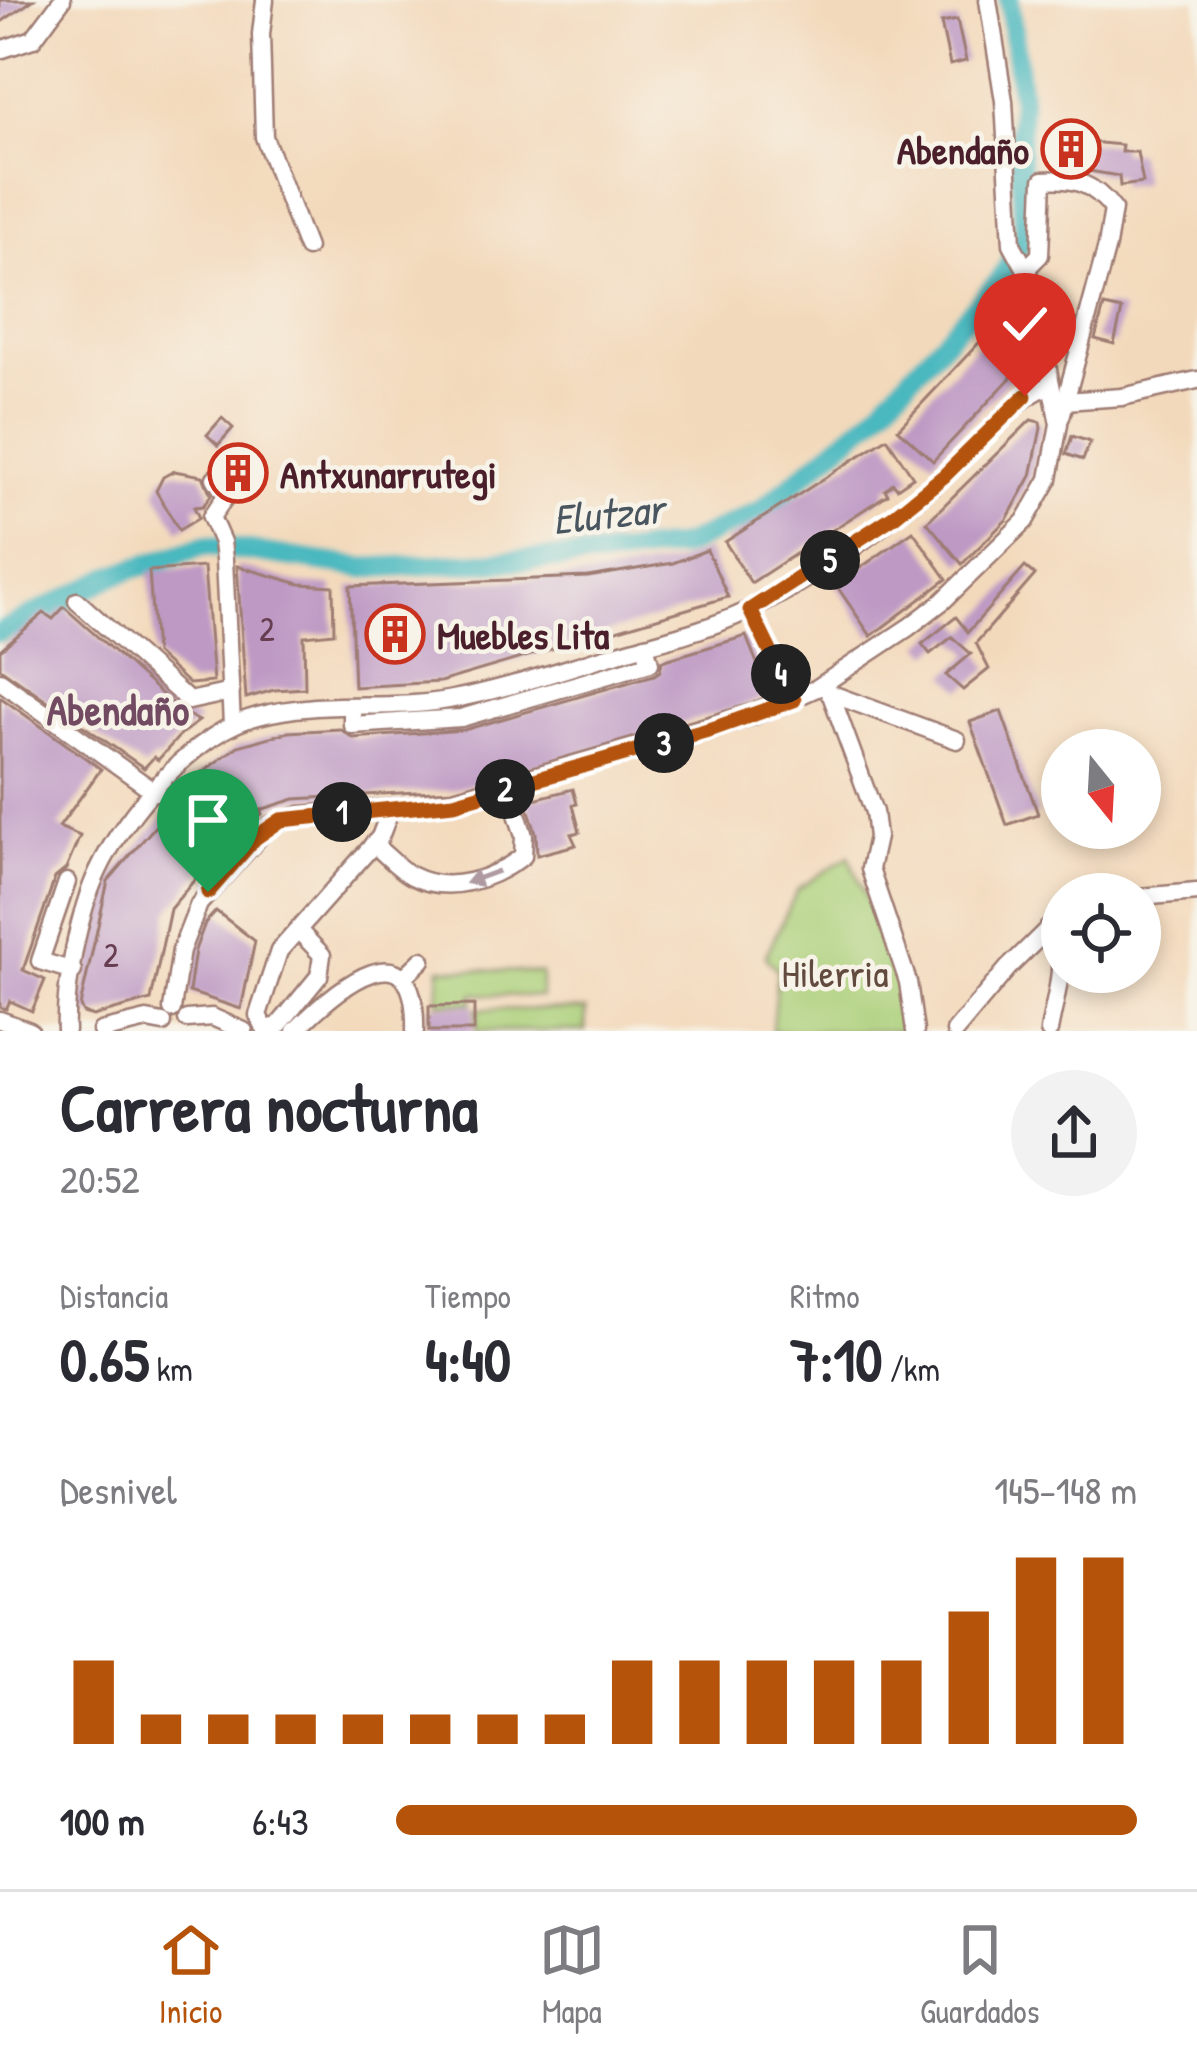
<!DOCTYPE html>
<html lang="es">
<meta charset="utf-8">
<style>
:root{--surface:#fff;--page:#f2f2f3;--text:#2b2b33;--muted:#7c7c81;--line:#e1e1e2;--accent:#b45309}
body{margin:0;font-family:"Patrick Hand",sans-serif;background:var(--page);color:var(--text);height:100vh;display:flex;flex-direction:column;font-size:45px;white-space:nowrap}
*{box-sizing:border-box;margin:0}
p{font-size:39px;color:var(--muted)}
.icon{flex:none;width:66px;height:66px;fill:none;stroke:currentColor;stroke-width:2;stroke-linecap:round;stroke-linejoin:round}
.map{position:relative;height:1031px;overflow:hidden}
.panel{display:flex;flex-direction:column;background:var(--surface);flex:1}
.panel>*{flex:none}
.needle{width:78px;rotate:162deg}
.fabs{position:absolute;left:1041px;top:729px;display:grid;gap:24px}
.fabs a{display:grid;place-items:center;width:120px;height:120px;border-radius:50%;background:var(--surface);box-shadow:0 6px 18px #0003;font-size:60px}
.pin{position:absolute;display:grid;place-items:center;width:102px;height:102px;color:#fff;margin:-123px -51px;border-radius:50% 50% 50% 0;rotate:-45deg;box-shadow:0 0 12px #0007}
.pin .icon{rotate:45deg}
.km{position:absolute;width:60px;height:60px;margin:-30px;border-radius:50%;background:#222;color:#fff;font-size:33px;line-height:60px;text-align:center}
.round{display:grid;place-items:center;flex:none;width:126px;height:126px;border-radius:63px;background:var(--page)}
.overview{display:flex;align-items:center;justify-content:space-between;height:204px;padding:0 60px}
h1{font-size:66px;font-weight:800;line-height:90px}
.figures{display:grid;grid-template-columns:repeat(3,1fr);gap:18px;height:204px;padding:12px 60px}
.figures div{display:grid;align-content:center}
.figures b{font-size:60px;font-weight:800}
.figures small{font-size:33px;font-weight:400}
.figures p{font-size:33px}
.chart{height:336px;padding:24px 60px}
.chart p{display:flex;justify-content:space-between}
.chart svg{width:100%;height:216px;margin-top:12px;stroke:var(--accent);stroke-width:6}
ul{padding:0 60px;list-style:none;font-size:39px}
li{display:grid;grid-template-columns:192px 144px 1fr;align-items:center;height:90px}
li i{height:30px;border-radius:15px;background:var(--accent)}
.menu{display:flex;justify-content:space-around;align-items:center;height:168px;border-top:3px solid var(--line);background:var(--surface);font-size:33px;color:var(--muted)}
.menu a{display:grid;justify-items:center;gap:6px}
.menu .on{color:var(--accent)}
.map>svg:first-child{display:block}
.green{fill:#aacf78;stroke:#7a7752;stroke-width:3}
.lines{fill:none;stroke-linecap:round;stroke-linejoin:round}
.river{stroke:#48b8bf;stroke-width:21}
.building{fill:#bd99c4}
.minor-casing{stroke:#9e7c73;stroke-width:21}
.minor{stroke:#fff;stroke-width:16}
.oneway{fill:#ae9aa0}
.route-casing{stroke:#fff;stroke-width:24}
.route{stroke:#b45309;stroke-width:15}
.labels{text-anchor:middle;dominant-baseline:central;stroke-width:9;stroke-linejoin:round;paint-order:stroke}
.number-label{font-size:33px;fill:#673e51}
.poi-label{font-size:39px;font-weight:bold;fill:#4a1f2b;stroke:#f7f3e8;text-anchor:start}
.park-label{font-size:39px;fill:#624b3e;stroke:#f7f3e8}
.water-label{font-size:42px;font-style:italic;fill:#49555f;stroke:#f7f3e8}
.neighbourhood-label{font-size:42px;font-weight:bold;fill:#724a61;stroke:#f7f3e8}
</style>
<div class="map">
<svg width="1197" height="1031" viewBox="0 0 1197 1031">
<rect width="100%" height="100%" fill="#f7f3e8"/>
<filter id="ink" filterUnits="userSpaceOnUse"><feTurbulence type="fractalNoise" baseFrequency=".00833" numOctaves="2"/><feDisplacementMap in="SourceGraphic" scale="24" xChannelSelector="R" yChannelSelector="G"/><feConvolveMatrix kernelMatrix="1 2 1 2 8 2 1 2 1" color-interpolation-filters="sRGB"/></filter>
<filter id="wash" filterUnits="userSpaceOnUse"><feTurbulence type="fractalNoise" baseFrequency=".004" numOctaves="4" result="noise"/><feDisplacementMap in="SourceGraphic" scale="48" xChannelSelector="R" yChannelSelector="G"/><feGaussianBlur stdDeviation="2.7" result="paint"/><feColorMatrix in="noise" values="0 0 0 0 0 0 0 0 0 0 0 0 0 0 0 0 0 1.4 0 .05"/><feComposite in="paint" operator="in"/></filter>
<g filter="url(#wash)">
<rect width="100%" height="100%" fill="#f3d9bb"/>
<g class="green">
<path d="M849,856L900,981L907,1031H772L777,969L765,957L798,889Z"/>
<path d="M440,968L541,973V997L473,994L472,1003H438Z"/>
<path d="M477,1009L586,1010L585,1031H477Z"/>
</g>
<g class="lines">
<path class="river" d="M0,632L112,576L205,545L365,568L604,556L684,546L760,511L873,417L1000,280L1025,237L1019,147L1021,100L1009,0"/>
</g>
<g id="blocks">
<g class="building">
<path d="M0,0H33L0,23Z"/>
<path d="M957,20L966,61L950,65L941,23Z"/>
<path d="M1056,131L1088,134V142L1122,145L1121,152H1137L1143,183L1120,186L1119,176L1065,167L1066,157L1054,156Z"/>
<path d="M1020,299L1032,355L933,461L898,429Z"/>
<path d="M1104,306L1122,310L1114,344L1095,339Z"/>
<path d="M222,418L233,428L218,445L207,435Z"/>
<path d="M1031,420L1040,422L1041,428L1031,476L1007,519L962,564L927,522Z"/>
<path d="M1072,436L1090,442L1083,460L1066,454Z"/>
<path d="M887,438L913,477L897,488L893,483L885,490L888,494L751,583L725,542Z"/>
<path d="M244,452L253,460L254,468L241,488H236L226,472Z"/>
<path d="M174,471L203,476L211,495L203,506L194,507L199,518L179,530L156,491L163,477Z"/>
<path d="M913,531L947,579L871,636L836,585Z"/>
<path d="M707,550L728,597L440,682L354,687L350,586L588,577L673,563Z"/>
<path d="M237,566L300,584L333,586L334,633L304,636L305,688L274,690L246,698Z"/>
<path d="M204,567L213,682L189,684L155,653L149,571Z"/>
<path d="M1025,567L1035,575L976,643L989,669L963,690L946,675L971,654L952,637L930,654L922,644L956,617L968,632Z"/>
<path d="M64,607L181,711L199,721L181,734L158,760L154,757L144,768L0,668V650L44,613L53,619Z"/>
<path d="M746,636L770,695L750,704L452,790L295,799L260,810L262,814L217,853L170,909L151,1000L93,1016L83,1013L80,1006L108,881L201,773L238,746L288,732L340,729L353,738L464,730L654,675L660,671L662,661Z"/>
<path d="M0,697L101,769L59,827L80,836L66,869L55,878L23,970L45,980L32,1011L10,1001L6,1009L0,1007Z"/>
<path d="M1001,711L1038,814L1007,825L970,722Z"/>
<path d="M573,789L577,804L573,805L580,832L571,834L576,845L537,855L536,833L526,801Z"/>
<path d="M216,911L255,941L241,1009L189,992L195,950L205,923Z"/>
<path d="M474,1005V1031H429V1006Z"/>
</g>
</g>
</g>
<g filter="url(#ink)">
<use href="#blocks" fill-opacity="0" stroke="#9e7c73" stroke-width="3"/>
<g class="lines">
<g class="minor-casing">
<g id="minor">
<path d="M265,0L261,34L264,137L307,248"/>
<path d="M0,50L33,39L62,0"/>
<path d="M1026,269L1040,255L1043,180C1075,177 1094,184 1113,209L1107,246L1061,417"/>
<path d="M1065,401L1122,397L1197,380"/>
<path d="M215,478L226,496L211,517L222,542L224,560L232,725"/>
<path d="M77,601L189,701L231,692"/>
<path d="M750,610L794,700"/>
<path d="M0,681L155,792"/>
<path d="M829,693L957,740"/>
<path d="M831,695L874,812L877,837L870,869L908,982L915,1031"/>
<path d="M352,706V725L461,718L650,663L645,645"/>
<path d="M373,844C386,854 398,869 412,876C449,895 493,879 523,856L524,836L509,788"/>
<path d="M67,882L40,961L73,971"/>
<path d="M1140,897L1197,892"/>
<path d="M1048,929C1072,954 1054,999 1049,1031"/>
<path d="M298,930L322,955L319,976L278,1026L265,1029L258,1015L279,951L380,837L390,811"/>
<path d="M404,977L422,960"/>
<path d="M172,1009L181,950L199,904L270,825L300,815L454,803L754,716L817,688L909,627L943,601L1025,521L1049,479L1059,424L1029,275L1012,244L1004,101L988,0"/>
<path d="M187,1019L212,1017L244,1031"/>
<path d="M0,1020L30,1031"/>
<path d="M66,1031C64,987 79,911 98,871C125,813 195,732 258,716C320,699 385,711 448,700C504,690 560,670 615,654C658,641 704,631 745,612C812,582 885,526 941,479C978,447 1005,403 1050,385"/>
<path d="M101,1031L147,1020L163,1023"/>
<path d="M295,1031C336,989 418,919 415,1031"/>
<path d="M955,1031L1008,968L1062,915"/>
</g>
</g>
<use href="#minor" class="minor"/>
</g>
<defs><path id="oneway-solid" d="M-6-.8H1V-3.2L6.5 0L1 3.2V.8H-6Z" transform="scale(3)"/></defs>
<use class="oneway" href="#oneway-solid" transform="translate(482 877) rotate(160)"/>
</g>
<g class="lines" filter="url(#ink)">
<g class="route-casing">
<path id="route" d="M208,892L255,838L281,820L454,803L715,728L794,700L750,610L893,517L944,476L1025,396"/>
</g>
<use href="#route" class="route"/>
</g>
<defs>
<g id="building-ring" transform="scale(3)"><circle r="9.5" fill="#f7f3e8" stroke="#c8321e" stroke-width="1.5"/><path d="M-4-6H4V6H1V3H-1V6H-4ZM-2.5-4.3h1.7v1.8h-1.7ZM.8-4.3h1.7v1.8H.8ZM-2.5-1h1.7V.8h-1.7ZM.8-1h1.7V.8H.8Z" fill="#c8321e"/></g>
</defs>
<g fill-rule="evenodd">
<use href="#building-ring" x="1071" y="149"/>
<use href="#building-ring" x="238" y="473"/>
<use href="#building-ring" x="395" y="634"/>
</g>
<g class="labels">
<g class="number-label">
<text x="267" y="629">2</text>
<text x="111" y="955">2</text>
</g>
<g class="poi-label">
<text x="1029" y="149" text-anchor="end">Abendaño</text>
<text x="280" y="473">Antxunarrutegi</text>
<text x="437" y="634">Muebles Lita</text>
</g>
<g class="park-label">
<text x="835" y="972">Hilerria</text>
</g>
<g class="water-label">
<text transform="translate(608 513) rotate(-6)">Elutzar</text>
</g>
<g class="neighbourhood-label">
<text x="118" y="709">Abendaño</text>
</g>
</g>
</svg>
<div class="fabs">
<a><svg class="needle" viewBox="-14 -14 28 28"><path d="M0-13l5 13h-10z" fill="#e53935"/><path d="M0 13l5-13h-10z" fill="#7c7c81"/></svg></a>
<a><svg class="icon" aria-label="locate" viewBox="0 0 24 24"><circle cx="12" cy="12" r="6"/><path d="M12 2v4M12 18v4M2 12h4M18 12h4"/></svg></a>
</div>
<div class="pin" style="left:208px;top:892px;background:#1e9e55"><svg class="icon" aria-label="arrive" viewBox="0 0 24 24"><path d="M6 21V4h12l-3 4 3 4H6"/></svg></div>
<div class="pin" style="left:1025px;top:396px;background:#d93025"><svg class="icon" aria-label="check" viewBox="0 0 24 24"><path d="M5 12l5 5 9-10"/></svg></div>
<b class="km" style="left:342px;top:812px">1</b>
<b class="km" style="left:505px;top:789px">2</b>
<b class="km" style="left:664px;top:743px">3</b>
<b class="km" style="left:781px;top:674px">4</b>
<b class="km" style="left:830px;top:560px">5</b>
</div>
<section class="panel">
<div class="overview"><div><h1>Carrera nocturna</h1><p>20:52</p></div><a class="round"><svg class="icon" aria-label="share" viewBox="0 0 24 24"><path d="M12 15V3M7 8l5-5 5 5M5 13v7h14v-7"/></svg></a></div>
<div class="figures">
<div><p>Distancia</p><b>0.65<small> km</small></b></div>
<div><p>Tiempo</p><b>4:40</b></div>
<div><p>Ritmo</p><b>7:10<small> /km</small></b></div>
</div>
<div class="chart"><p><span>Desnivel</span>145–148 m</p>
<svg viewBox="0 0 160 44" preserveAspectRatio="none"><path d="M5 44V27M15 44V38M25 44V38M35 44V38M45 44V38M55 44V38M65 44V38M75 44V38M85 44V27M95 44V27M105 44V27M115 44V27M125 44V27M135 44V17M145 44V6M155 44V6"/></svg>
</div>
<ul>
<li><b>100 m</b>6:43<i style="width:100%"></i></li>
</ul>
</section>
<nav class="menu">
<a class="on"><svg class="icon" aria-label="home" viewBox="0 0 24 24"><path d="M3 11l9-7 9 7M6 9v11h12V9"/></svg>Inicio</a>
<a><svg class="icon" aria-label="map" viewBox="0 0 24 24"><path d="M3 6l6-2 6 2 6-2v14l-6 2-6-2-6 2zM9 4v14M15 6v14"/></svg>Mapa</a>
<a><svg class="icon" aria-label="saved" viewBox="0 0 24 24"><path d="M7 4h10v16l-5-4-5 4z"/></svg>Guardados</a>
</nav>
